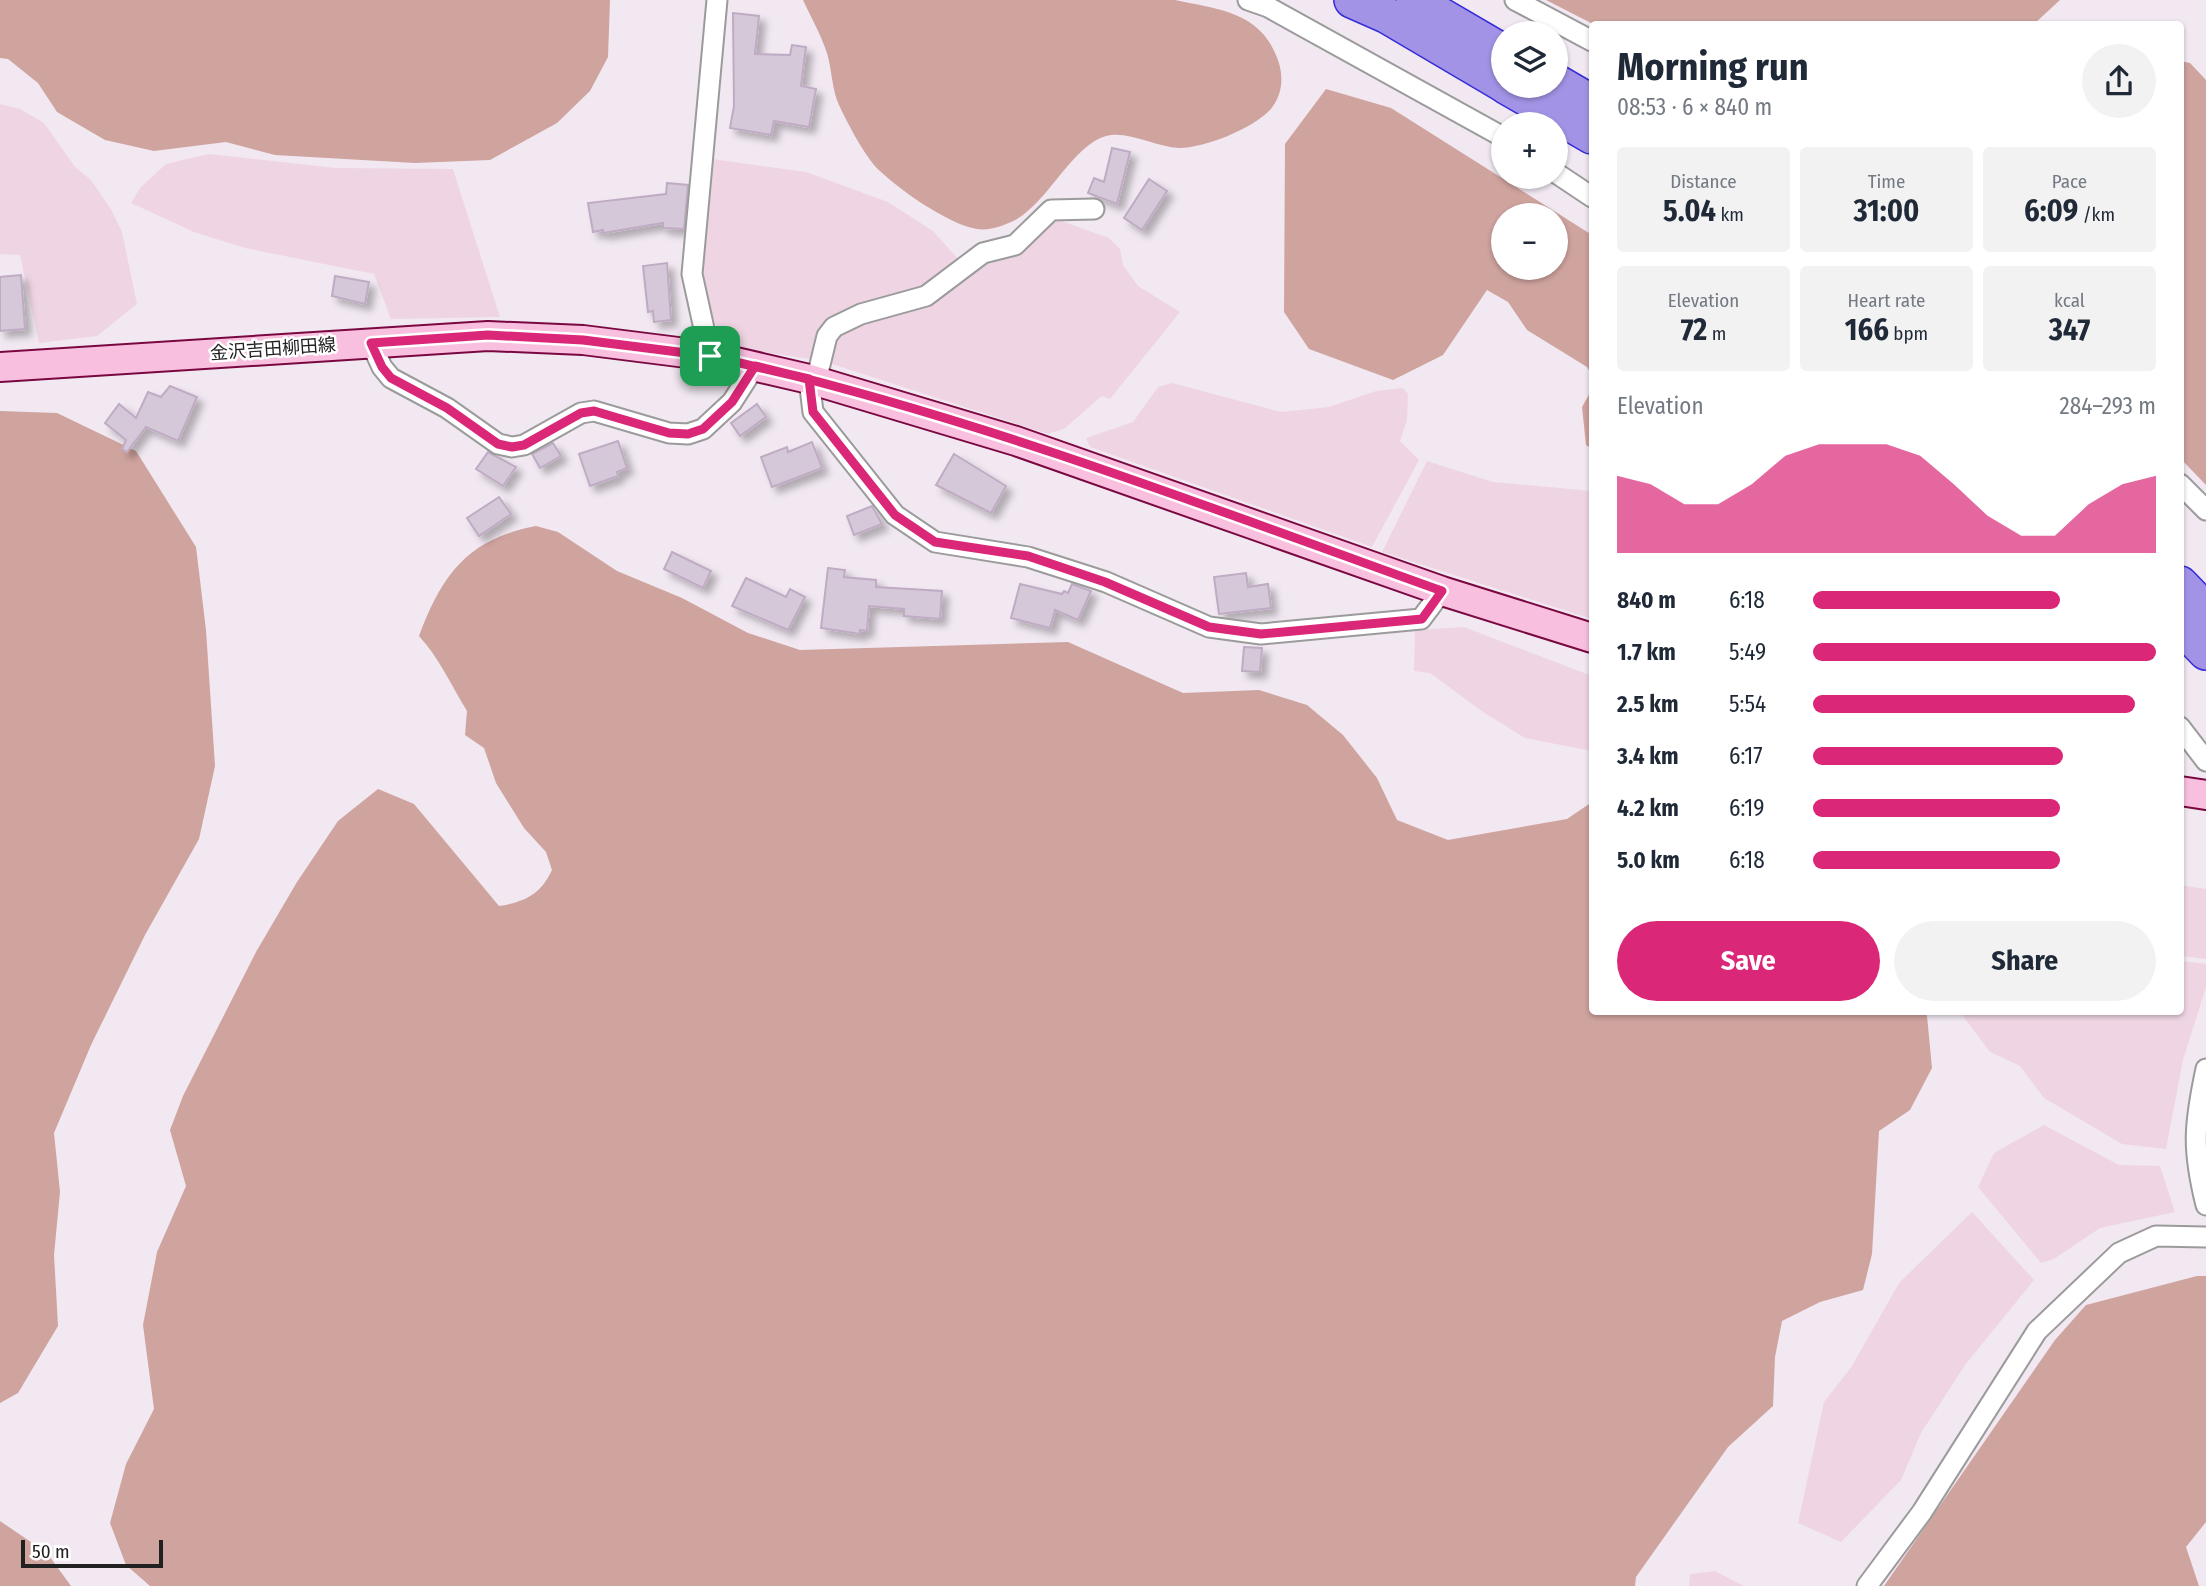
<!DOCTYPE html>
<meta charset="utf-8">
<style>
:root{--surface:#fff;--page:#f2f2f3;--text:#1f2937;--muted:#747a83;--accent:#db2777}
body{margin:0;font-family:"Fira Sans Condensed","Noto Sans JP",sans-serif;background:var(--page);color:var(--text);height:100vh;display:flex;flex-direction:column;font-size:26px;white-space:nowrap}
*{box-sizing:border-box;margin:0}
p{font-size:23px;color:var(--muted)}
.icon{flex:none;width:38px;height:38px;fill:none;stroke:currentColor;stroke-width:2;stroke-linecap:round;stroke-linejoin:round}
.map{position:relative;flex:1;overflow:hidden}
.details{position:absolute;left:1589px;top:21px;width:595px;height:994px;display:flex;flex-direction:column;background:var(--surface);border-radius:7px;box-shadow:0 2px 5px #0004}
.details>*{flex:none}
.fabs{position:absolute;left:1491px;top:21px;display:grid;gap:14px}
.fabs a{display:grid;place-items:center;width:77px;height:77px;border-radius:50%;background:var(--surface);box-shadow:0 2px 5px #0004;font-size:35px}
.scale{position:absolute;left:21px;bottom:18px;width:142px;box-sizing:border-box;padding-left:7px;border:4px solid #212121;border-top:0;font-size:19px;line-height:24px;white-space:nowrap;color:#212121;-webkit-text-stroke:5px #fff;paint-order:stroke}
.pin{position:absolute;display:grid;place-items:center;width:60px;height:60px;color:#fff;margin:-30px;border-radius:14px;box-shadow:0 4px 10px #0006}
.round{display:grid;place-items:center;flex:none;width:74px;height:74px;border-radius:37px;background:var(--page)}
.headline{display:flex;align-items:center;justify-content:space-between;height:119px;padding:0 28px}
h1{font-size:38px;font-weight:700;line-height:52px}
.stats{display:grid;grid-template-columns:repeat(3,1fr);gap:10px;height:119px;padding:7px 28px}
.stats div{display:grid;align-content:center;border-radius:7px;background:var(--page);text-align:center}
.stats b{font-size:30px;font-weight:700}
.stats small{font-size:19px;font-weight:400}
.stats p{font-size:19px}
.chart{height:196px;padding:14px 28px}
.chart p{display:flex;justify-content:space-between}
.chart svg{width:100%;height:126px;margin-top:7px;fill:var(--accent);opacity:.7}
.primary-button{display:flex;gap:14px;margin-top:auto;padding:14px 28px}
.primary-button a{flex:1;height:80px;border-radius:42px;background:var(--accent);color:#fff;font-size:28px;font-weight:700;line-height:80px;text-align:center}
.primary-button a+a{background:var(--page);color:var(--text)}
ul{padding:0 28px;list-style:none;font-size:23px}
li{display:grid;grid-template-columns:112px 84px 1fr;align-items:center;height:52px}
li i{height:18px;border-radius:9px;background:var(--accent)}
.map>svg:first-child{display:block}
.farmland{fill:#efd5e3}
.forest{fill:#cfa39e;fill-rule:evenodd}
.building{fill:#d5c8d8;stroke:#bfabc3;stroke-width:2;filter:url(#shadow)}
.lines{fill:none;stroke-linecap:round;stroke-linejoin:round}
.street-casing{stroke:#9b9b9b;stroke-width:23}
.secondary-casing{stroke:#790841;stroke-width:32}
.highway-casing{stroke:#342dd8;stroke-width:38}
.street{stroke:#fff;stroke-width:19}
.secondary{stroke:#f9bfdf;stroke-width:28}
.highway{stroke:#a393e6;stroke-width:35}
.route-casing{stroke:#fff;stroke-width:14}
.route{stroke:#db2777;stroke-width:9}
.labels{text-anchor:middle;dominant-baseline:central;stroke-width:5;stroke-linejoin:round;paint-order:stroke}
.street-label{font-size:18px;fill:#212121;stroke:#fff}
</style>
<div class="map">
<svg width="2206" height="1586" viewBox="0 0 2206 1586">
<defs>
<filter id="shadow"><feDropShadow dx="6" dy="6" stdDeviation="3.5" flood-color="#0004"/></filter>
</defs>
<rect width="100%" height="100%" fill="#f1e8f1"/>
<g class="farmland">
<path d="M0,104L20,109L44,123L75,167L91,180L112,211L122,232L137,304L97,336L39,343L20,255L0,254Z"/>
<path d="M209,154L336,168L453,169L500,317L391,319L374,274L245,248L194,232L131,203L140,188L166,164Z"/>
<path d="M712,159L806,172L888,202L933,231L960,261L934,282L910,294L824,326L810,359L724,346L699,280Z"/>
<path d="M1050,217L1109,238L1120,249L1123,265L1138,286L1180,312L1110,399L1102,396L1064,429L1048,434L829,363L834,347L844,331L984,263L1015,254Z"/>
<path d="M1172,383L1281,412L1329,407L1376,391L1403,388L1408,394L1407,420L1400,441L1419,460L1372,547L1090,447L1086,438L1133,422L1158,387Z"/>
<path d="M1427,461L1493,482L1592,491V619L1382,552Z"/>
<path d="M1464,627L1592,676V751L1525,738L1483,712L1430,673L1414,671L1415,630Z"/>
<path d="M2180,885L2206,889V959L2181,956Z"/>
<path d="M2181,961L2206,964V987L2183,1060L2166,1149L2122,1144L2044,1098L2020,1066L1990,1052L1960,1012H2180Z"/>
<path d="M2044,1125L2119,1165L2160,1166L2175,1212L2100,1228L2054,1259L2041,1263L1978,1187L1994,1153Z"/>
<path d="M1972,1212L2034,1280L1965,1365L1921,1433L1901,1480L1841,1542L1798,1523L1824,1402L1852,1366L1899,1283Z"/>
<path d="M1715,1571L1744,1586H1689L1690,1574Z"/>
</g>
<g class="forest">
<path d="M0,0H610L608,57L590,91L557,123L490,160L415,163L275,155L226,142L154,151L105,140L57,112L38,83L8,59L0,58Z"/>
<path d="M803,0H1175C1216,9 1258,11 1276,55C1284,73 1284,94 1270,110C1252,129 1204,148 1179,148C1156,147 1127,130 1106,136C1072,146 1050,199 1017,219C1006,225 990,231 977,229C949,225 893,186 874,165C861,149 848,124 839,105C832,90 832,70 827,53C821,35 811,17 803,0Z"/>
<path d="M1546,0H2060L2034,24H1593Z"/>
<path d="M2180,61L2190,63L2206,80V485L2181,459Z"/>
<path d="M1326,89L1391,108L1592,235V375L1587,367L1527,330L1508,302L1487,290L1443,355L1393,380L1309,349L1284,312L1285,144ZM1503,215H1556V268H1503Z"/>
<path d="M1592,389V449L1586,445L1582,407Z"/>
<path d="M0,411L57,413L136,451L196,547L206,630L215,766L199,839L145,935L91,1045L54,1133L60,1192L54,1255L58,1326L18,1393L0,1403Z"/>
<path d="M536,526L558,532L617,571L682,598L748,633L800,650L1068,642L1183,693L1259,690L1307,705L1343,735L1377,778L1397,820L1448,840L1567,819L1592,802V1012H1924L1927,1016L1932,1068L1910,1110L1879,1131L1872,1254L1863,1290L1820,1302L1782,1321L1775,1357L1773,1406L1728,1447L1636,1577L1635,1586H150L126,1565L110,1523L126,1464L154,1409L143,1325L157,1252L186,1186L170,1130L183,1096L256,952L297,882L338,821L378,789L414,804L499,906C525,902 541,894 552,870L546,852L524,828L496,783L484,748L465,735L467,711C451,685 440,659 419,636C442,574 468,539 536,526Z"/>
<path d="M2197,1276H2206V1522L2186,1547L2199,1586H1884L2055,1340L2086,1305Z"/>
<path d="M0,1521L47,1553L71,1586H0Z"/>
</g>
<g class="building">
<path d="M733,13L759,16L755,54L790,55L792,45L806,47L801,86L816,89L809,127L774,121L771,135L730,128L734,106Z"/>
<path d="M1112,148L1130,152L1117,204L1088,193L1094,178L1104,182Z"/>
<path d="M1149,179L1167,191L1142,230L1124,218Z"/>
<path d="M667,183L688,185L684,229L663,228V223L603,233V230L593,232L588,203L666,194Z"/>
<path d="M667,263L671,320L654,322L653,311L648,312L643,266Z"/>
<path d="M21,275L25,329L0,331V277Z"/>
<path d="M335,276L369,282L365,304L332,296Z"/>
<path d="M170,386L197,397L178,441L146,427L127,452L122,449L126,440L105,423L119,404L136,418L148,392L161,397Z"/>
<path d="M757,404L766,417L740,436L731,423Z"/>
<path d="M618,441L627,468L617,472L618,476L590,486L579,454Z"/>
<path d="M812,442L822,468L772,487L761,457L787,447L788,452Z"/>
<path d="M553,443L561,456L540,468L532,454Z"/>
<path d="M488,452L516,467L503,486L476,469Z"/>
<path d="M954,454L1006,486L991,513L936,485Z"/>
<path d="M499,497L511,514L479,536L467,518Z"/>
<path d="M872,506L882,524L854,535L847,516Z"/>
<path d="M672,552L711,571L703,588L664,569Z"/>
<path d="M828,568L845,570L844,577L876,580V587L942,591L940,619L904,616V609L869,606L867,631L860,630V634L821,628Z"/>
<path d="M1246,573L1248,587L1268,584L1271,608L1219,614L1214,577Z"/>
<path d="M746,578L786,597L790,589L805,597L788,630L732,606Z"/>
<path d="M1020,584L1062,594L1064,591L1068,593L1072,584L1091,591L1078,620L1055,610L1050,628L1011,618Z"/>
<path d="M1244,647L1262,648L1260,672L1242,671Z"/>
</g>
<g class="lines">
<g class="street-casing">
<g id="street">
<path d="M1248,0L1268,7L1503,137"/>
<path d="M1515,0L1592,41"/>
<path d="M1556,173L1592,197"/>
<path d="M371,343L382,367L391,378L447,408L498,444L512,447L524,445L581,413L594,411L669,433L688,434L703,429L732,402L755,366"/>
<path d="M710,356L692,274L717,0"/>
<path d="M809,379L813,412L895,515L935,542L1028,557L1106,582L1209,627L1261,634L1421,619L1442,591"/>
<path d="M816,381L827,336L834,327L861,314L926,296L983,253L1015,245L1051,210L1094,209"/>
<path d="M2180,484L2206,510"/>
<path d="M2180,727L2206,761"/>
<path d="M2206,1069C2194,1125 2192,1149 2206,1205"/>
<path d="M1867,1586L1922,1512L2037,1331L2119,1253L2156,1236L2206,1237"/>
</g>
</g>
<g class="secondary-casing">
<g id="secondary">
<path d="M0,367L488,336L583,340L710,356L809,379L1016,441L1442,591L1592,638"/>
<path d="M2180,791L2206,795"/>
</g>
</g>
<g class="highway-casing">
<g id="highway">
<path d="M1352,0L1386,15L1503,84"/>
<path d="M1414,0L1503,52"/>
<path d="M1556,82L1592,103"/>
<path d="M1506,86L1592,136"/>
<path d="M2180,584L2206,611"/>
<path d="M2180,625L2206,652"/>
</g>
</g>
<use href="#street" class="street"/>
<use href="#secondary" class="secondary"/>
<use href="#highway" class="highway"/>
</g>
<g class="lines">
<g class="route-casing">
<path id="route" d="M710,356L583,340L488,335L371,343L382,367L391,378L447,408L498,444L512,447L524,445L581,413L594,411L669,433L688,434L703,429L732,402L755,366C990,422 1216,510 1442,591L1422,619L1261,634L1209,627L1105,582L1028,556L935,542L895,515L813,412L809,379L710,356"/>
</g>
<use href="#route" class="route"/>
</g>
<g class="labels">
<g class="street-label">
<text transform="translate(273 349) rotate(-4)">金沢吉田柳田線</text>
</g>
</g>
</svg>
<div class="fabs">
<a><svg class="icon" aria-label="layers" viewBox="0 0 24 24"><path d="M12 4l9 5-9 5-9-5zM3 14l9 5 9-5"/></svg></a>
<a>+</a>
<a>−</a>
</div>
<div class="scale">50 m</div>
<div class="pin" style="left:710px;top:356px;background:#1e9e55"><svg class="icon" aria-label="arrive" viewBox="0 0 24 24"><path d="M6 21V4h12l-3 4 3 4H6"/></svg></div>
<section class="details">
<div class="headline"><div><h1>Morning run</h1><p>08:53 · 6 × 840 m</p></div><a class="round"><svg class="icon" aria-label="share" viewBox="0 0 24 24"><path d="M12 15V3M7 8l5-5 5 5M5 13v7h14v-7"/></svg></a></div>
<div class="stats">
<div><p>Distance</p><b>5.04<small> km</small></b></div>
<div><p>Time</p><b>31:00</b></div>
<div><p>Pace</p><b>6:09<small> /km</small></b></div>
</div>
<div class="stats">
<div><p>Elevation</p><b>72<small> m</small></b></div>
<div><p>Heart rate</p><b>166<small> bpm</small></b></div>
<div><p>kcal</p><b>347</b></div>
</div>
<div class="chart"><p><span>Elevation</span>284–293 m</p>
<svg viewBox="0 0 160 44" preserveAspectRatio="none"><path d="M0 44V17L10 20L20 27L30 27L40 20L50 10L60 6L70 6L80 6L90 10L100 20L110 31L120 38L130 38L140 27L150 20L160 17V44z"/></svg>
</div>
<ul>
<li><b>840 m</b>6:18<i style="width:72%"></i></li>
<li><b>1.7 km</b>5:49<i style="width:100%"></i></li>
<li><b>2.5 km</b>5:54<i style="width:94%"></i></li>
<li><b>3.4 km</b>6:17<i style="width:73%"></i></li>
<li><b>4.2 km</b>6:19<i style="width:72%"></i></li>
<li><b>5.0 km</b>6:18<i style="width:72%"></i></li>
</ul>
<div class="primary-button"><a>Save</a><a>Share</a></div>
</section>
</div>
